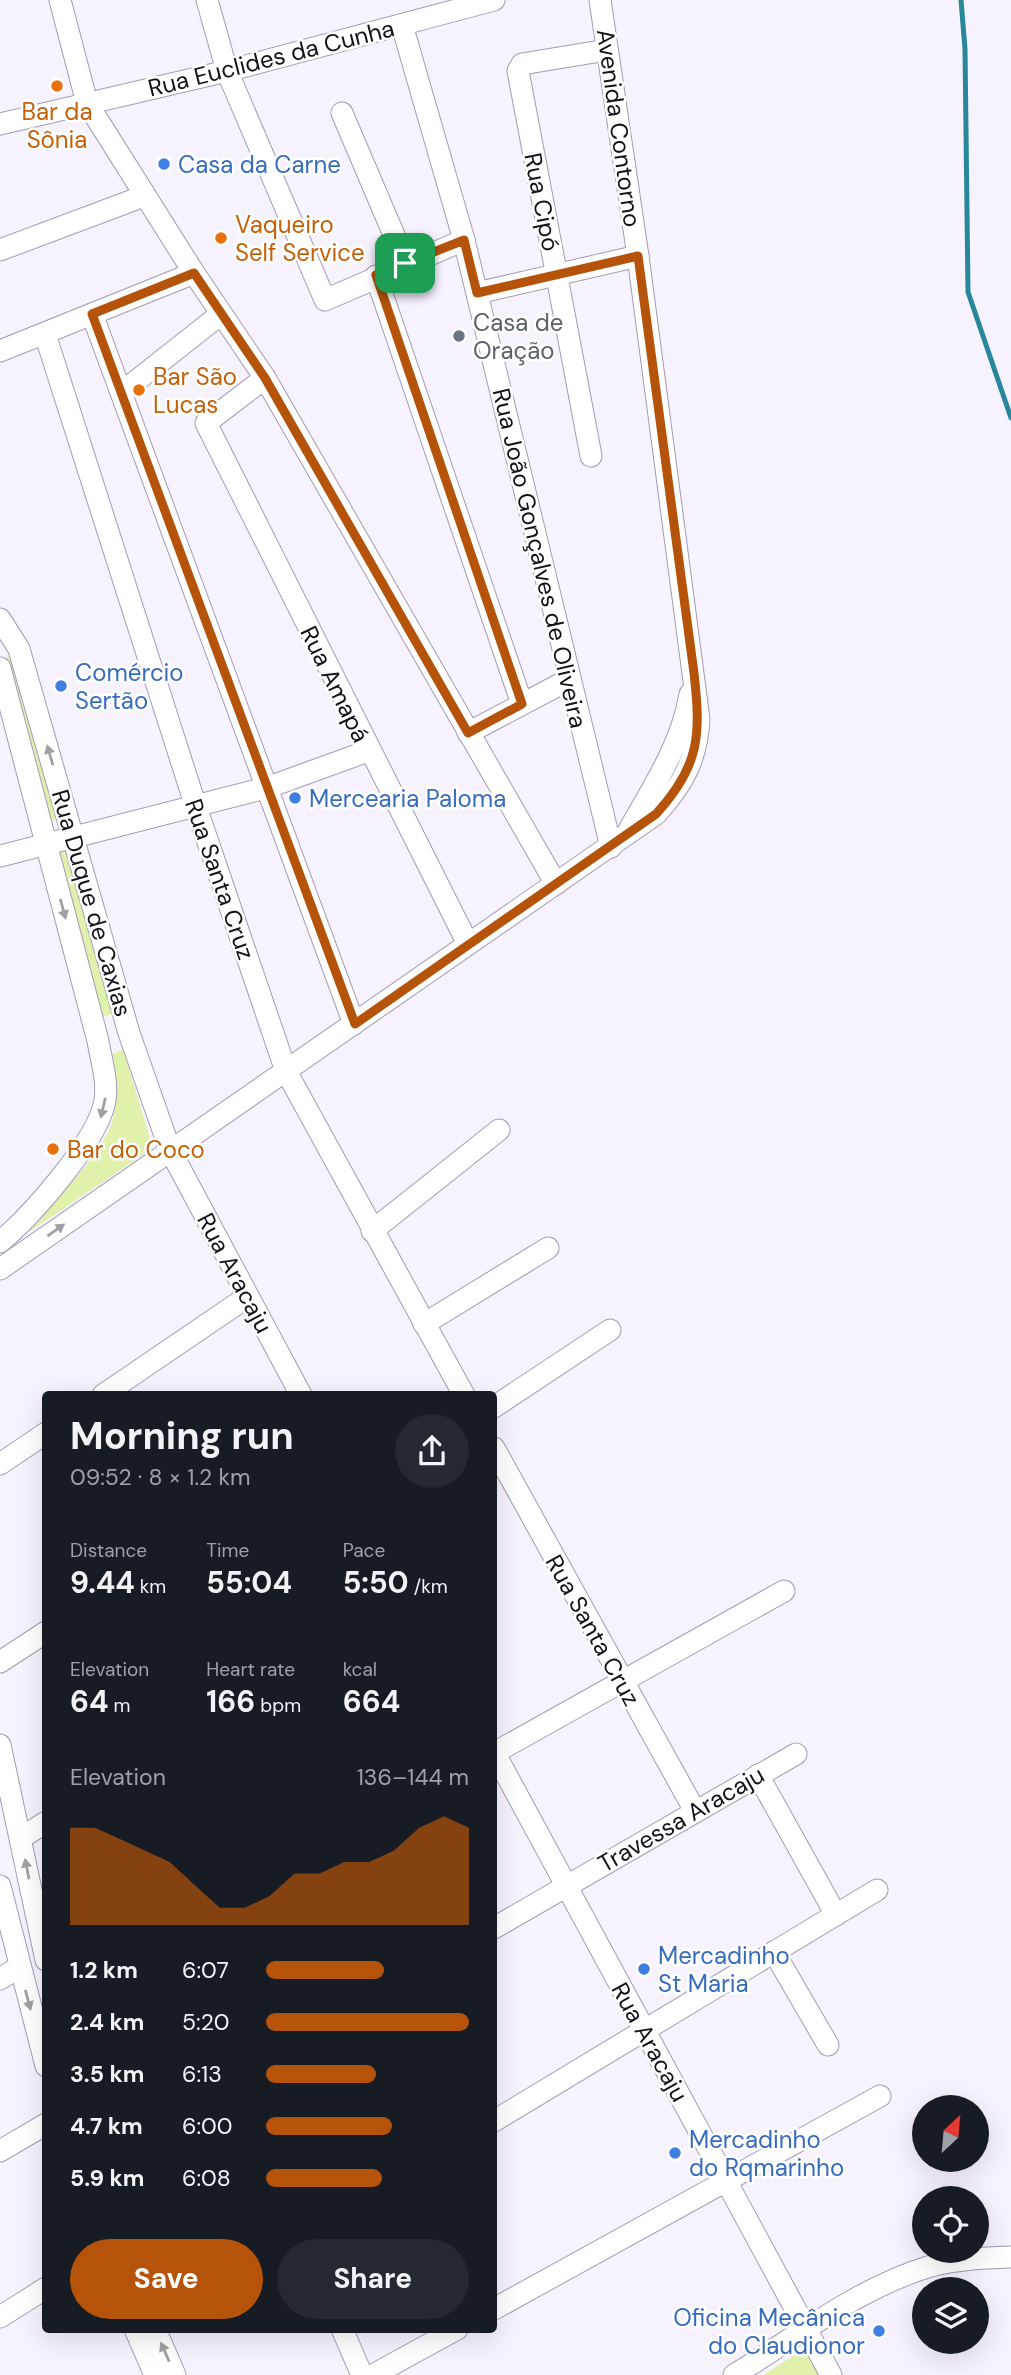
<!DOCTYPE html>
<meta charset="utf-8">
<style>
:root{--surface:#171b24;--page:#242831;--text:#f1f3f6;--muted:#9ea1a6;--accent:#b45309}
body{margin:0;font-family:"DM Sans",sans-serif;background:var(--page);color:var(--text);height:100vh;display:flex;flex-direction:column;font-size:26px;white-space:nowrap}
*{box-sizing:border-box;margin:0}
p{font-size:23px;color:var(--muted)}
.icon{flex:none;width:38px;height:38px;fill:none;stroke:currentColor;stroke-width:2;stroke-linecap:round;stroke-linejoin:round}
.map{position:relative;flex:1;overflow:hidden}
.panel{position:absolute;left:42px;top:1391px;width:455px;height:942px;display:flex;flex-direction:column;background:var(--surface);border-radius:7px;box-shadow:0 7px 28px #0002}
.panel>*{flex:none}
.needle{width:46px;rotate:26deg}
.tools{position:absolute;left:912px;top:2095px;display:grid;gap:14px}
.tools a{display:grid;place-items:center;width:77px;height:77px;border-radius:50%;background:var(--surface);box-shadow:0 7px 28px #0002;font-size:35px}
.pin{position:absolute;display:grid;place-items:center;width:60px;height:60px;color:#fff;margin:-30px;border-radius:14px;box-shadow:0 4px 10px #0006}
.round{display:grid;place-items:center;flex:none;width:74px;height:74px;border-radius:37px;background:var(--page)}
.summary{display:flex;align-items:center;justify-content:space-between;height:119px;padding:0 28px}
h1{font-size:38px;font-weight:700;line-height:52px}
.stats{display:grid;grid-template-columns:repeat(3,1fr);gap:10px;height:119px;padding:7px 28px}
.stats div{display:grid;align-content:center}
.stats b{font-size:30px;font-weight:700}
.stats small{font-size:19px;font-weight:400}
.stats p{font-size:19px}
.chart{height:196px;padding:14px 28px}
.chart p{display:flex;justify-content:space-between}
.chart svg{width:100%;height:126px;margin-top:7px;fill:var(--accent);opacity:.7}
.primary-button{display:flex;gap:14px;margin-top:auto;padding:14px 28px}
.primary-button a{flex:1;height:80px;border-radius:42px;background:var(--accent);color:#fff;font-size:28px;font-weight:700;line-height:80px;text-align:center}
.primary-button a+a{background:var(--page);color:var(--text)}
ul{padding:0 28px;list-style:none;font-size:23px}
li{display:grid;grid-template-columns:112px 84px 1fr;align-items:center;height:52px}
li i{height:18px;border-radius:9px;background:var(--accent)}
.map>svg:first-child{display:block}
.green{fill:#e0f1ac}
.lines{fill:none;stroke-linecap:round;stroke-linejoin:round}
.stream{stroke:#28879b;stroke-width:5}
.minor-casing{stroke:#a29bb6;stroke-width:23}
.minor{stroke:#fff;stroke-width:21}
.oneway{fill:#a1a0a3}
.route-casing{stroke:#fff;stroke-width:14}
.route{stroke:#b45309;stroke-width:9}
.food-dot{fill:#e8710a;stroke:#fff;stroke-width:2.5}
.shop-dot{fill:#3f7fe0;stroke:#fff;stroke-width:2.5}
.worship-dot{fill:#6b7280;stroke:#fff;stroke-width:2.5}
.labels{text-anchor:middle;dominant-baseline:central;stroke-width:5;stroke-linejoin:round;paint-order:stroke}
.street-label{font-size:24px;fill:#13111a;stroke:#fff}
.food-label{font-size:24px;fill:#c56008;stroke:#fff;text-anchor:start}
.shop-label{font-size:24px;fill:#366cbe;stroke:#fff;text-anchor:start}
.worship-label{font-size:24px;fill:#5b616d;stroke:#fff;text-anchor:start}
</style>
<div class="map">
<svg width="1011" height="2375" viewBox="0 0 1011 2375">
<rect width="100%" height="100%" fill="#f6f3ff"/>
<g class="green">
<path d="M13,655L58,819L48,821L4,658Z"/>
<path d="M65,847L112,1014L101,1017L55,850Z"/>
<path d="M123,1049L153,1148L17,1240C44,1212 105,1154 113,1118C117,1096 115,1076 112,1054Z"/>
<path d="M806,2348L820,2375H763Z"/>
</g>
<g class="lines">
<path class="stream" d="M961,0L965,49L968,292L1011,418"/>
<g class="minor-casing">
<g id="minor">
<path d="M60,0L87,103L194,273L265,378L556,884"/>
<path d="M207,0L227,71L325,300L464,240"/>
<path d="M402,25L464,240L611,847"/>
<path d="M342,113L406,263"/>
<path d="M0,124L227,71L494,0"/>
<path d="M0,250L144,196"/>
<path d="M376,276L522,704"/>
<path d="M477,293L638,256"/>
<path d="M92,314L354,1024"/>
<path d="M45,334L196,807L286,1071L464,1395"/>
<path d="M0,351L194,273"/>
<path d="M265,378L206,423L468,944"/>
<path d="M122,392L221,314"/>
<path d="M591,456L518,71L522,64L607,50"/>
<path d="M0,619L19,649L129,1033L170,1150L301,1395"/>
<path d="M0,668L98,1041C101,1059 108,1081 105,1100C99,1140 31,1216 0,1242"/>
<path d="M468,733L568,680"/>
<path d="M629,830C653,787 682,744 690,694"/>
<path d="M0,856L269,787L368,751"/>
<path d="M372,1231L499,1130"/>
<path d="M0,1269L656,814C683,785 697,759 699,719L638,256L600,0"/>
<path d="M424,1324L548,1248"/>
<path d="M103,1395L247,1297"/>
<path d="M494,1407L610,1330"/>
<path d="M494,1448L695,1811"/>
<path d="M0,1464L46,1433"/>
<path d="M0,1662L46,1632"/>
<path d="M0,1745L46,1960"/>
<path d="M494,1752L831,2375"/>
<path d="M494,1753L784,1591"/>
<path d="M758,1775L836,1915"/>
<path d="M21,1838L46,1822"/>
<path d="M0,1886L46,2066"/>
<path d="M494,1928L796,1754"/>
<path d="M774,1952L828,2045"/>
<path d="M0,1979L19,1967"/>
<path d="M494,2121L877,1890"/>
<path d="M0,2151L46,2124"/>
<path d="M494,2309L880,2096"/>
<path d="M0,2317L46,2288"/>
<path d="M135,2329L155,2375"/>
<path d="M155,2329L175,2375"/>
<path d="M342,2329L362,2375"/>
<path d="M373,2375L457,2329"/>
<path d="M734,2375C796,2337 860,2287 931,2266C957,2259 984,2258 1011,2257"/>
</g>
</g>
<use href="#minor" class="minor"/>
</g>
<defs><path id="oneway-solid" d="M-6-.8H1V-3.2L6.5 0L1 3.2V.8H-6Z" transform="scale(1.75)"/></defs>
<g class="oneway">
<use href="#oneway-solid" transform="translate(50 755) rotate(-106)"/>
<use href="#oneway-solid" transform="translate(63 909) rotate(75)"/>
<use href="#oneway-solid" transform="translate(103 1108) rotate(103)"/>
<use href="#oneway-solid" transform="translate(56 1230) rotate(-35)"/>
<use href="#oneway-solid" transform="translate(27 1869) rotate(-101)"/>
<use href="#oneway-solid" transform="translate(28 2000) rotate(75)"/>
<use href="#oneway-solid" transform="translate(165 2352) rotate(-114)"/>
</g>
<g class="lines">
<g class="route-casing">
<path id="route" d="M464,240L477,293L638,256L694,673C701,735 700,766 656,814L355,1024L92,314L194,273L265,378L468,733L522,704L376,275Z"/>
</g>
<use href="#route" class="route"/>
</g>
<g class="food-dot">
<circle cx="57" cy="86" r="7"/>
<circle cx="221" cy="238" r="7"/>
<circle cx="139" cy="390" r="7"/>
<circle cx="53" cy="1149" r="7"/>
</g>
<g class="shop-dot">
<circle cx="164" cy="164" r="7"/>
<circle cx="61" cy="686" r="7"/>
<circle cx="295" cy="798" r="7"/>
<circle cx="644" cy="1969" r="7"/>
<circle cx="675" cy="2153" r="7"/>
<circle cx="879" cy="2331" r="7"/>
</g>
<circle class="worship-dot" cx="459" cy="336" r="7"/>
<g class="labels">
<g class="street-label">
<text transform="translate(271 58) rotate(-14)">Rua Euclides da Cunha</text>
<text transform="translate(619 128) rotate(82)">Avenida Contorno</text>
<text transform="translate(542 202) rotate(79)">Rua Cipó</text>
<text transform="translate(540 558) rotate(77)">Rua João Gonçalves de Oliveira</text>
<text transform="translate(335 684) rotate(64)">Rua Amapá</text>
<text transform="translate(220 879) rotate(71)">Rua Santa Cruz</text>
<text transform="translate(92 903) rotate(74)">Rua Duque de Caxias</text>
<text transform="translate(235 1273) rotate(62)">Rua Aracaju</text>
<text transform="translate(593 1630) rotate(61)">Rua Santa Cruz</text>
<text transform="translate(681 1819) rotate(-30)">Travessa Aracaju</text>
<text transform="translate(650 2042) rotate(61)">Rua Aracaju</text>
</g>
<g class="food-label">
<text x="57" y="111" text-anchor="middle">Bar da<tspan x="57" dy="28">Sônia</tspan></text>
<text x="235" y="224">Vaqueiro<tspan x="235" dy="28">Self Service</tspan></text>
<text x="153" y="376">Bar São<tspan x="153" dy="28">Lucas</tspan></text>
<text x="67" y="1149">Bar do Coco</text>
</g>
<g class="shop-label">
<text x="178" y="164">Casa da Carne</text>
<text x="75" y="672">Comércio<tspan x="75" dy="28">Sertão</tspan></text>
<text x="309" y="798">Mercearia Paloma</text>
<text x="658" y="1955">Mercadinho<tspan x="658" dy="28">St Maria</tspan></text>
<text x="689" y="2139">Mercadinho<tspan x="689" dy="28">do Rqmarinho</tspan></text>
<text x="865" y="2317" text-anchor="end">Oficina Mecânica<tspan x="865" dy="28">do Claudionor</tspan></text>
</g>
<g class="worship-label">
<text x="473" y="322">Casa de<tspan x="473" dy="28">Oração</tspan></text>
</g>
</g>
</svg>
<div class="tools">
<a><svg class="needle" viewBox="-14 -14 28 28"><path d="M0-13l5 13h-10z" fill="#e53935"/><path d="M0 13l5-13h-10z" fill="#9ea1a6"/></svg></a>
<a><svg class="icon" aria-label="locate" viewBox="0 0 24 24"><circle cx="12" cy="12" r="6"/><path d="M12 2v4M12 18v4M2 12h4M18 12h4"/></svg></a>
<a><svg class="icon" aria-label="layers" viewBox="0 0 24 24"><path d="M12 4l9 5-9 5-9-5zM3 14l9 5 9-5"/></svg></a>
</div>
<div class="pin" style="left:405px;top:263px;background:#1e9e55"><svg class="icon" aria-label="arrive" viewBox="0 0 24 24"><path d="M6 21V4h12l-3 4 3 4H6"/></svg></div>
<section class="panel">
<div class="summary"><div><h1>Morning run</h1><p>09:52 · 8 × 1.2 km</p></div><a class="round"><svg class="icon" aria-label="share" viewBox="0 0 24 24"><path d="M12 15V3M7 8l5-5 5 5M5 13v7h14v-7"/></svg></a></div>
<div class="stats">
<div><p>Distance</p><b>9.44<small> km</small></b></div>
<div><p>Time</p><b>55:04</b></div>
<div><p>Pace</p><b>5:50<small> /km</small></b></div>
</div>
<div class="stats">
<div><p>Elevation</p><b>64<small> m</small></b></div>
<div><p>Heart rate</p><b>166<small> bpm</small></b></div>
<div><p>kcal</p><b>664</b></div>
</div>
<div class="chart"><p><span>Elevation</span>136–144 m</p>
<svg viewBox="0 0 160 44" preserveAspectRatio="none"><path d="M0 44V10L10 10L20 14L30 18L40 22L50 30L60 38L70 38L80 34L90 26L100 26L110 22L120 22L130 18L140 10L150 6L160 10V44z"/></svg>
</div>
<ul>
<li><b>1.2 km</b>6:07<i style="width:58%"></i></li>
<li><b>2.4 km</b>5:20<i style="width:100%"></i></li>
<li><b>3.5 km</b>6:13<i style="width:54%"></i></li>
<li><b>4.7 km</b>6:00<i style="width:62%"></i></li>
<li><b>5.9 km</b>6:08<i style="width:57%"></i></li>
</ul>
<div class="primary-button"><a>Save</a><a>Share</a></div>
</section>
</div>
